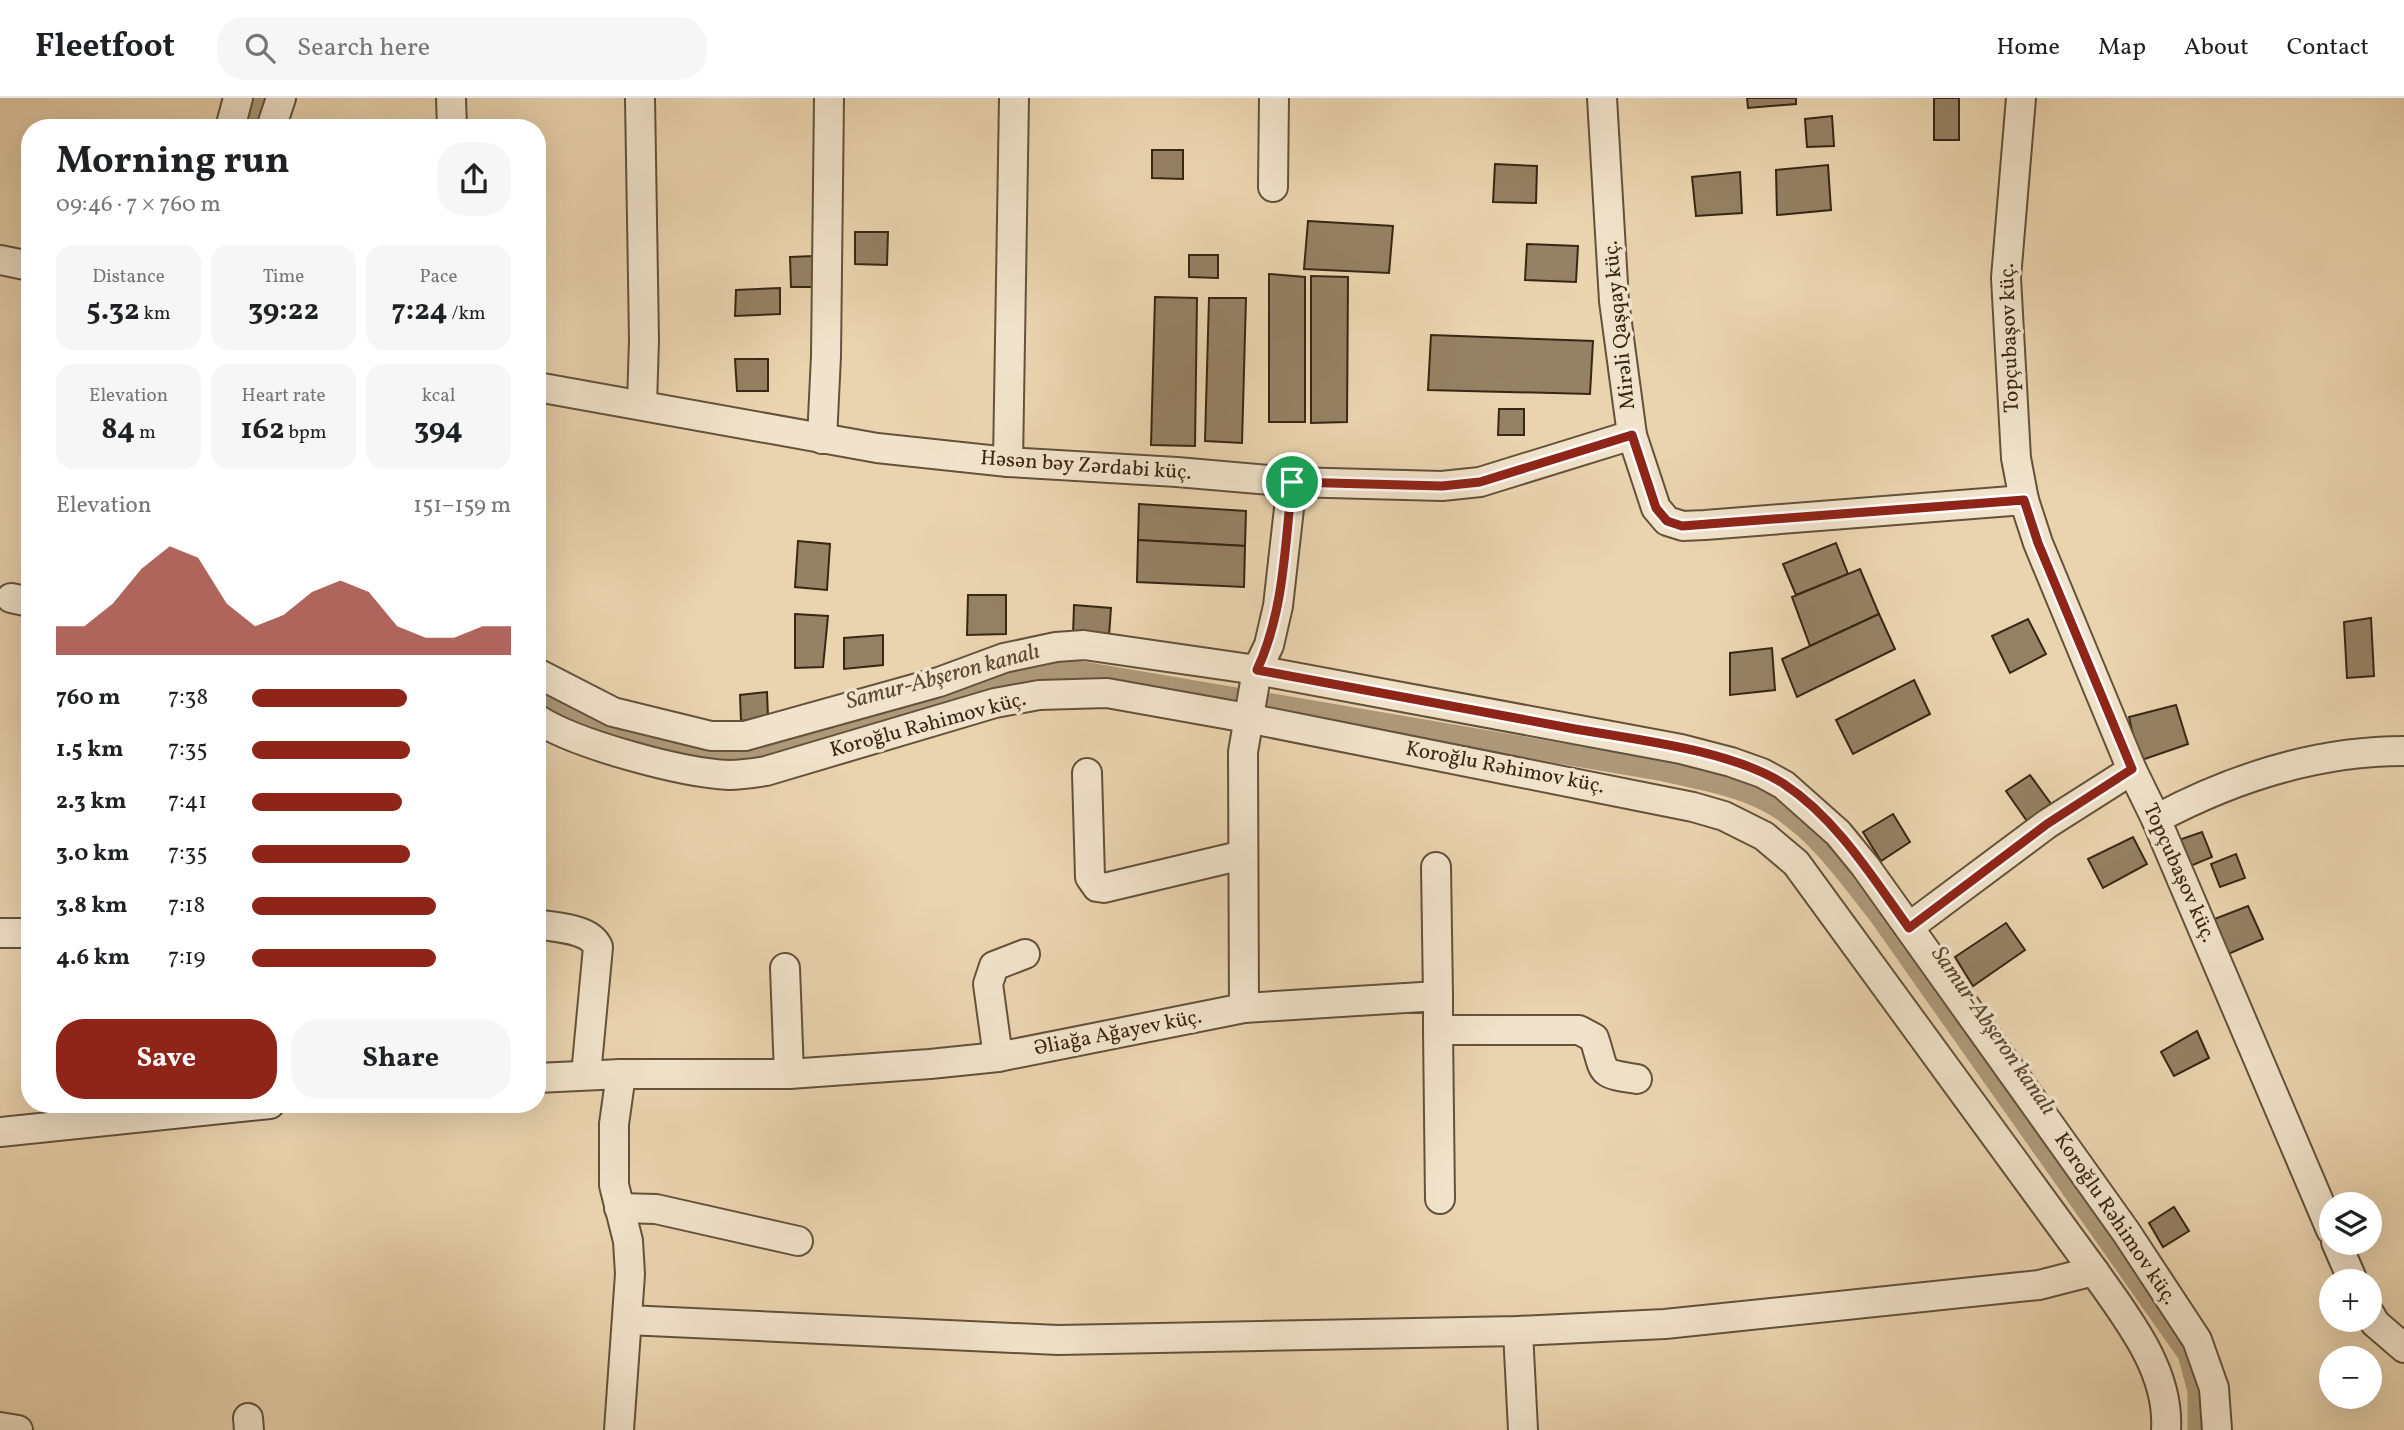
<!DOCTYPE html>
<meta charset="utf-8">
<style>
:root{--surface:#fff;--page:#f6f6f6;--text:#202124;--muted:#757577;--line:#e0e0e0;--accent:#8f2418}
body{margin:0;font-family:Vollkorn,serif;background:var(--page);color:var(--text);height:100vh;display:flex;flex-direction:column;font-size:26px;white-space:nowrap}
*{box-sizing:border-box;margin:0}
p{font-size:23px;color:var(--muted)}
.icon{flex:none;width:38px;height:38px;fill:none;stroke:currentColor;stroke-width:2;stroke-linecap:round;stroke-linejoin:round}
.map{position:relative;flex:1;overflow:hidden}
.panel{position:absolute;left:21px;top:21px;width:525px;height:994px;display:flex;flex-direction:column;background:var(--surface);border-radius:28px;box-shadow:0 7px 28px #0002}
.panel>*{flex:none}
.tools{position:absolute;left:2319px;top:1094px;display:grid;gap:14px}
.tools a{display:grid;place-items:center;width:63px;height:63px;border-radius:50%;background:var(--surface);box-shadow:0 7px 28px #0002;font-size:35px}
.pin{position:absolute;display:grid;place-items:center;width:60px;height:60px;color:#fff;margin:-30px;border:4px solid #fff;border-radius:50%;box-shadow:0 2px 7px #0007}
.round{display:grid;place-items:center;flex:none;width:74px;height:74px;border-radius:28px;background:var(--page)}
.summary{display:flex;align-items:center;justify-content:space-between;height:119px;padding:0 35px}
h1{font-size:38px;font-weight:700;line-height:52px}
.metrics{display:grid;grid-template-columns:repeat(3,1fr);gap:10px;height:119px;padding:7px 35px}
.metrics div{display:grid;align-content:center;border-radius:18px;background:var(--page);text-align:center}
.metrics b{font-size:30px;font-weight:700}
.metrics small{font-size:19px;font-weight:400}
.metrics p{font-size:19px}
.chart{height:196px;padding:14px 35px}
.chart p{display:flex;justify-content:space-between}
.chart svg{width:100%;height:126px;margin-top:7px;fill:var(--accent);opacity:.7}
.button{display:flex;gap:14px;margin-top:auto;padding:14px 35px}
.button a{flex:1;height:80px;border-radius:28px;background:var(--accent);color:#fff;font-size:28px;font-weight:700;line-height:80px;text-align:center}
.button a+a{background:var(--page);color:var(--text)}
ul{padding:0 35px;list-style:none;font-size:23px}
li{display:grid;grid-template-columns:112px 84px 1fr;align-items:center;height:52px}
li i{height:18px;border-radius:9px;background:var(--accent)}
header{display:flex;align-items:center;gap:42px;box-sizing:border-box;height:98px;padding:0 35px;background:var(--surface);border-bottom:2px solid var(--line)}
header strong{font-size:33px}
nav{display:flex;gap:38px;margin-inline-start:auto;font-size:24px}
.search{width:490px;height:63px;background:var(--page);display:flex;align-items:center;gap:18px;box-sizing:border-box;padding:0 24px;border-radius:28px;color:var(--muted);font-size:26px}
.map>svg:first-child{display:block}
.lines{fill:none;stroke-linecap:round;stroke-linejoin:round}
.canal{stroke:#ad997a;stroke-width:21}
.building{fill:#958164;stroke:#382713;stroke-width:2}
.minor-casing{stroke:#64523a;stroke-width:32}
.minor{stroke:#f1e3cb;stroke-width:28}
.route-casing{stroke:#fff;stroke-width:14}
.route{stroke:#8f2418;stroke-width:9}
.labels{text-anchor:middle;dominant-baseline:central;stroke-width:7;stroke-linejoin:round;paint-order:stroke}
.street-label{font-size:21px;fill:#382713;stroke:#f1e3cb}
.water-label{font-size:23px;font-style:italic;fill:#5b4932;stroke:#f1e3cb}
</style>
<header>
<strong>Fleetfoot</strong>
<div class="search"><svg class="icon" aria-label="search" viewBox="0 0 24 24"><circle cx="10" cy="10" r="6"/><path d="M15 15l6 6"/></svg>Search here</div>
<nav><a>Home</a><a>Map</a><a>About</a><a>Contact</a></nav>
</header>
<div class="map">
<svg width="2404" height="1332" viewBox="0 0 2404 1332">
<rect width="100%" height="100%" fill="#ead4af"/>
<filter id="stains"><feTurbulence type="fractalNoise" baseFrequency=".00286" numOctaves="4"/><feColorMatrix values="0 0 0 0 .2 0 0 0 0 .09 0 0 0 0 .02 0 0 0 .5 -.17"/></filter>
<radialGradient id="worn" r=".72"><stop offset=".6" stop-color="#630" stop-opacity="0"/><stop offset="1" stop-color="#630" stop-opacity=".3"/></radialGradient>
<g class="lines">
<g class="canal">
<path d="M254,30L264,0"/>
<path d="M537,595C592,627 667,658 731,659C743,659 756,656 768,654L1044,576L1078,573L1664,673C1702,682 1743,688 1777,709C1818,734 1850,780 1879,817L2188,1256L2198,1293V1332"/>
</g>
</g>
<g class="building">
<path d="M1747,0H1796V6L1748,10Z"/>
<rect x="1934" y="0" width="25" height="42"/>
<path d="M1832,18L1834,48L1807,49L1805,21Z"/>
<path d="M1152,52H1183V81L1152,80Z"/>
<path d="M1495,66L1537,68L1536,105L1493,104Z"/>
<path d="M1828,67L1831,112L1777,117L1776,72Z"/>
<path d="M1740,74L1742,115L1696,118L1692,79Z"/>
<path d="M1308,123L1393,128L1389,175L1304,171Z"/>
<path d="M855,134H888L887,167L855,166Z"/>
<path d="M1527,146L1578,148L1576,184L1525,182Z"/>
<path d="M1189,157H1218V180L1189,179Z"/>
<path d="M813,158V189H791L790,159Z"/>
<path d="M1269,176L1305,179V324H1269Z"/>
<path d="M1311,178L1348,179L1347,324L1311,325Z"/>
<path d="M780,190V216L735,218L736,192Z"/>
<path d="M1155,199L1197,200L1195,348L1151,347Z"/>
<path d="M1209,200H1246L1242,345L1205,343Z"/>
<path d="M1431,237L1593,243L1590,296L1428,292Z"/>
<path d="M735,261H768V293H737Z"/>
<path d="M1499,311H1524V337H1498Z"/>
<path d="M1139,406L1246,413L1245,448L1138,442Z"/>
<path d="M1138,442L1245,448L1244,489L1137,484Z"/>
<path d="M798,443L830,446L827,492L795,489Z"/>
<path d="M1836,445L1848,476L1796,497L1783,466Z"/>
<path d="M1860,471L1879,516L1810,548L1792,499Z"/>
<path d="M968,497H1006V536L967,537Z"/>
<path d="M1074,507L1111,510L1109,538H1073Z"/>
<path d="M795,516L828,518L823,569L795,570Z"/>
<path d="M1879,516L1895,551L1797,599L1782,561Z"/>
<path d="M2371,520L2374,578L2347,580L2344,524Z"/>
<path d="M2028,521L2046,556L2010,575L1992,538Z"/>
<path d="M883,537V567L844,571V540Z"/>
<path d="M1772,550L1775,592L1730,597V555Z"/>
<path d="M1914,582L1930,616L1853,656L1836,622Z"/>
<path d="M767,594L768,619L741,623L740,597Z"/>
<path d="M2176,607L2188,646L2139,663L2129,619Z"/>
<path d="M2030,677L2054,710L2029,726L2006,693Z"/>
<path d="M1893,716L1910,744L1881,763L1863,734Z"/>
<path d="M2202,734L2212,759L2181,772L2170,745Z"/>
<path d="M2133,739L2147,766L2103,790L2088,761Z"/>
<path d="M2236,756L2245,780L2220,789L2211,766Z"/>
<path d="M2248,808L2263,841L2219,860L2204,825Z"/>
<path d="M2006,825L2025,852L1973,888L1955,859Z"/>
<path d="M2197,933L2209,960L2174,978L2161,954Z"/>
<path d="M2174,1109L2189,1133L2163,1149L2149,1125Z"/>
</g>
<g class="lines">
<g class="minor-casing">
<g id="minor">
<path d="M451,0L452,30"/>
<path d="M640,0L644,242L642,306"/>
<path d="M1602,0L1614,203L1632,337L1656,410L1667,423L1683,428L1705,427L2024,402"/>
<path d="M2021,0L2006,180L2016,360L2024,402L2038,445L2132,672L2156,721L2331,1132"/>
<path d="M230,30L238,0"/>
<path d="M271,30L281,0"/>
<path d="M1273,89L1274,0"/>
<path d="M0,162L30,168"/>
<path d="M537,289L877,350L1008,364L1177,374L1292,384L1442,388L1480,384L1632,337"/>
<path d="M822,341L826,258L829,0"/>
<path d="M1008,364L1014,0"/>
<path d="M11,500L30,504"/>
<path d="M537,575L613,614L711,638H745L939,584L1004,560L1056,549L1084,547L1257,572L1681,651L1731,664L1762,675L1784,687L1838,735L1865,768L2126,1134L2197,1242L2214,1290L2217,1332"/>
<path d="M537,621C575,646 682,675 729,677C741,677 754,675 766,673L995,605L1039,597L1107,595L1247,620L1693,709L1724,718L1764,738L1796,765L2094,1173C2126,1219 2170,1272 2166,1332"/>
<path d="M1087,675L1090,779L1097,789L1104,790L1243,757"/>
<path d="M2156,721C2233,680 2317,653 2404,653"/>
<path d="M1436,769L1438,898"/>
<path d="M537,826C557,830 590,830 598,849L586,977"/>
<path d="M1909,829L2047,726L2132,672"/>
<path d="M0,835H30"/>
<path d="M785,870L789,976"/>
<path d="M1244,910L1243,654L1257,572L1269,547L1278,508L1292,384"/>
<path d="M1438,932L1440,1101"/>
<path d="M998,959L988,886L994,868L1025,856"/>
<path d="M537,980L621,976H789L930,966L998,959L1244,910L1438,898V932H1579L1594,940C1606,976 1597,975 1637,981"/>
<path d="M0,1034L270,1006"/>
<path d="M619,1110L656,1111L798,1143"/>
<path d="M2336,1144L2353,1183"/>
<path d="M2370,1216L2375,1225L2404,1250"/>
<path d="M627,1222L1058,1242L1518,1233L1665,1226L2039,1187L2094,1173"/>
<path d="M1518,1233L1523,1332"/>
<path d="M248,1320L249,1332"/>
<path d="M0,1329L18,1332"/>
<path d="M619,1332L630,1176L628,1143L614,1087V1026L621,976"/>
</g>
</g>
<use href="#minor" class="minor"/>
</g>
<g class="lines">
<g class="route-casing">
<path id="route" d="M1632,337L1656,410L1667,423L1682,428L2024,402L2038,445L2132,671L2047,726L1909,830C1873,780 1837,721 1784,686C1731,652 1637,642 1575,631C1469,612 1363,592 1257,572C1284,514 1285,447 1292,384L1442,388L1480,384Z"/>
</g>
<use href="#route" class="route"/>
</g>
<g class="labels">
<g class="street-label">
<text transform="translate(1620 227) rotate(-96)">Mirəli Qaşqay küç.</text>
<text transform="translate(2010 240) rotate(-92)">Topçubaşov küç.</text>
<text transform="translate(1086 368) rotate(4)">Həsən bəy Zərdabi küç.</text>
<text transform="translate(928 627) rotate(-15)">Koroğlu Rəhimov küç.</text>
<text transform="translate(1505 670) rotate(11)">Koroğlu Rəhimov küç.</text>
<text transform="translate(2179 775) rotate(66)">Topçubaşov küç.</text>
<text transform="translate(1118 935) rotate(-11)">Əliağa Ağayev küç.</text>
<text transform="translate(2115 1121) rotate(56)">Koroğlu Rəhimov küç.</text>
</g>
<g class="water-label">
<text transform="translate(943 579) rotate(-15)">Samur-Abşeron kanalı</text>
<text transform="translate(1993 933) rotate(55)">Samur-Abşeron kanalı</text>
</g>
</g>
<rect width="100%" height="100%" filter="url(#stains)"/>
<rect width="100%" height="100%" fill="url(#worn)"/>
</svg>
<div class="tools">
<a><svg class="icon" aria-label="layers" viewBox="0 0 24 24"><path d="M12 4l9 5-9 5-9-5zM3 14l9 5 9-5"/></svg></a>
<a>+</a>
<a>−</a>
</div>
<div class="pin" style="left:1292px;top:384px;background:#1e9e55"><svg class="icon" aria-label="arrive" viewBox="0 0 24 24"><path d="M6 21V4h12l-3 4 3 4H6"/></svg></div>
<section class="panel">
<div class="summary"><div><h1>Morning run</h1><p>09:46 · 7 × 760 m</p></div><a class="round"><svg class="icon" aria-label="share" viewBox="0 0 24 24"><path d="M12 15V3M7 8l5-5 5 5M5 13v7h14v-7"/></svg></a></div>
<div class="metrics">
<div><p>Distance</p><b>5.32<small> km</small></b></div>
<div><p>Time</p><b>39:22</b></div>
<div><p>Pace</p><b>7:24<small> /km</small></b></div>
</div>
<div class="metrics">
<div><p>Elevation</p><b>84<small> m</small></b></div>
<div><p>Heart rate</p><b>162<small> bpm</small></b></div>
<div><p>kcal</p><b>394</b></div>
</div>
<div class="chart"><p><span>Elevation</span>151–159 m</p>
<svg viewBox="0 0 160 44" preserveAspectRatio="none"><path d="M0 44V34L10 34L20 26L30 14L40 6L50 10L60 26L70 34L80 30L90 22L100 18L110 22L120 34L130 38L140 38L150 34L160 34V44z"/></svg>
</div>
<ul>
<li><b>760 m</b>7:38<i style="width:60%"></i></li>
<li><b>1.5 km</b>7:35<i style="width:61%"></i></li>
<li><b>2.3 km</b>7:41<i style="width:58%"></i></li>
<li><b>3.0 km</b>7:35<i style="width:61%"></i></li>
<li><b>3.8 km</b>7:18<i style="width:71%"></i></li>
<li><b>4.6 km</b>7:19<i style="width:71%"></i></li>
</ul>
<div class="button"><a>Save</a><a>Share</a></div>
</section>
</div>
